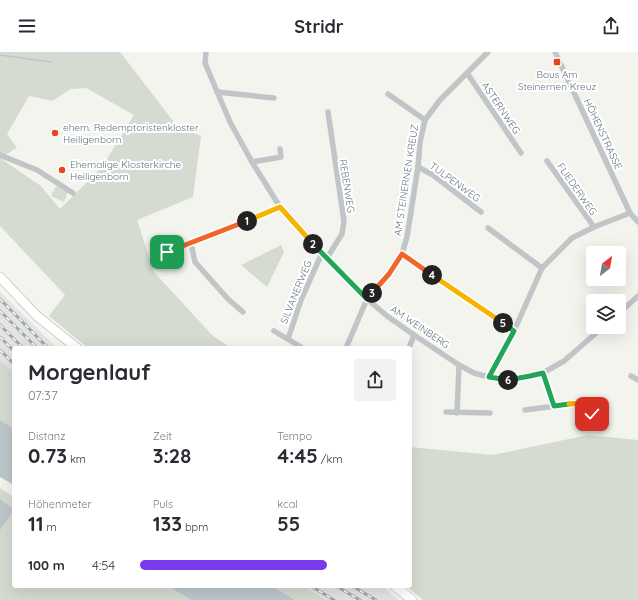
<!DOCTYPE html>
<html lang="de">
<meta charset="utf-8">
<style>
:root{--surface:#fff;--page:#f2f2f3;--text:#2b2b33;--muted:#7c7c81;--accent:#7c3aed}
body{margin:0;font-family:Quicksand,sans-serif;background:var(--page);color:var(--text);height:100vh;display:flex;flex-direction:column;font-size:15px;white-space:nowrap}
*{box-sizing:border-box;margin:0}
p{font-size:13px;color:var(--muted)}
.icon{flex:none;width:22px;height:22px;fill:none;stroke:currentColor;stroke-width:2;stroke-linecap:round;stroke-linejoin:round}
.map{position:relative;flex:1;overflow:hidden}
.sheet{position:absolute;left:12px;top:294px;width:400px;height:242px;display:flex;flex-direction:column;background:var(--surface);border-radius:4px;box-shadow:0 4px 16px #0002}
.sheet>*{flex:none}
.needle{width:26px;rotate:31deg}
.fabs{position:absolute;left:586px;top:194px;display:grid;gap:8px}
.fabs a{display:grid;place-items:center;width:40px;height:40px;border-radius:4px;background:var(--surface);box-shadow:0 4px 16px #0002;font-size:20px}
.pin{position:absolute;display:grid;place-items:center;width:34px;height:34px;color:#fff;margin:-17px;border-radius:8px;box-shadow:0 2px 6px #0006}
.km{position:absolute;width:20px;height:20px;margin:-10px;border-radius:50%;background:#222;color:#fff;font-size:11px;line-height:20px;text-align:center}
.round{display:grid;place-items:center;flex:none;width:42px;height:42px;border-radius:4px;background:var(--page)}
.overview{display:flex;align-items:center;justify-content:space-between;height:68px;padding:0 16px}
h1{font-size:22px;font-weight:700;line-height:30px}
.stats{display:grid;grid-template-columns:repeat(3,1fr);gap:6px;height:68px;padding:4px 16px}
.stats div{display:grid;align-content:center}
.stats b{font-size:20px;font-weight:700}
.stats small{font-size:11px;font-weight:400}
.stats p{font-size:11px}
ul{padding:0 16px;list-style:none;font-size:13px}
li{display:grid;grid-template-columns:64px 48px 1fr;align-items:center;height:30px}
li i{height:10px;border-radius:5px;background:var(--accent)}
header{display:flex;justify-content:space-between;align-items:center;height:52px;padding:0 16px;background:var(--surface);font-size:18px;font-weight:700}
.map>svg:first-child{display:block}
.built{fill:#e4e5e3}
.green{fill:#d5dbd0;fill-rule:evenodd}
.water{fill:#bcc7cc}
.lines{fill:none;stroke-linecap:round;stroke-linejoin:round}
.stream{stroke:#bcc7cc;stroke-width:1.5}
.primary-casing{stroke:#b4b8bc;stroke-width:10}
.street{stroke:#c1c5c8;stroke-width:5.5}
.primary{stroke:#fff;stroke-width:9}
.rail-casing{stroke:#a1a8ad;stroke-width:3}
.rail{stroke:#fff;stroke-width:1.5;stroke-dasharray:4.5;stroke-linecap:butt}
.split-1-casing{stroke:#fff;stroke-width:8}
.split-2-casing{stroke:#fff;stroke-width:8}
.split-3-casing{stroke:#fff;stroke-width:8}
.split-4-casing{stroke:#fff;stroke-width:8}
.split-5-casing{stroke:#fff;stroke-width:8}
.split-6-casing{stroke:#fff;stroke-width:8}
.split-7-casing{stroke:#fff;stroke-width:8}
.split-8-casing{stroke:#fff;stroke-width:8}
.split-1{stroke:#f0652b;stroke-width:5}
.split-2{stroke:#f5b400;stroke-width:5}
.split-3{stroke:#22a559;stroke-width:5}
.split-4{stroke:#f0652b;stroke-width:5}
.split-5{stroke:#f5b400;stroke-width:5}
.split-6{stroke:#22a559;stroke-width:5}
.split-7{stroke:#22a559;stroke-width:5}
.split-8{stroke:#f5b400;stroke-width:5}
.poi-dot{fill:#e7461c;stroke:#fff;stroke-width:1.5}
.labels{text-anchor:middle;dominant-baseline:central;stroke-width:4;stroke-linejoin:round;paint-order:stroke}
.poi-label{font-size:10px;fill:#627482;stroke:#fff;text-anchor:start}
.street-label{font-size:10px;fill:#627482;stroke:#fff}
</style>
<header><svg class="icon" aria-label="menu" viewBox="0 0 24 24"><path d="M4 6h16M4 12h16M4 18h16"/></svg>Stridr<svg class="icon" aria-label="share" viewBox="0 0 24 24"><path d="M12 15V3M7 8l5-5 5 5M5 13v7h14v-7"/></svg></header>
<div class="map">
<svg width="638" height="548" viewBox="0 0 638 548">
<rect width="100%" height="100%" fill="#f4f4ef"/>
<g class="built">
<path d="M0,240L57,296H14V352L0,332Z"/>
<path d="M273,534H382L398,548H295Z"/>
</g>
<g class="green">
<path d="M0,0H120L177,74L201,84L193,145L137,168L154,220L212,283L231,296H88L49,264L65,243L0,174ZM86,36L134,63L102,115L60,157L41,134L0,106L17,96L7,82L29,44L52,49L71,37Z"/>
<path d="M56,134L68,140L64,150L51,144Z"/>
<path d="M281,193L284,200L267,235L241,213Z"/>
<path d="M0,309L14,321V377L0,368Z"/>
<path d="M588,383L638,388V548H423L406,534H410V395L493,403Z"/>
<path d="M0,436L14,445V534H168L191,548H0Z"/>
<path d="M272,534H303L326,548H295Z"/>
</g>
<g class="water">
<path d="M0,368L14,377V433L0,425Z"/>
<path d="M0,447L14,458L0,478Z"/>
<path d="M168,534H272L295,548H191Z"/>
</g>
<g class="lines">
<path class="stream" d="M0,3L52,10"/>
<g class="primary-casing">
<g id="primary">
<path d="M0,225L37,264L77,296"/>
<path d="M395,534L412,548"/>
</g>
</g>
<g class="street">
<path d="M206,0L205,11L230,70L252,110L280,155L306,185L367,247L387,264L414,283L459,313L474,321L489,325L510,328L543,321L564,309L603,275"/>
<path d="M555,0L630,161L638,170"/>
<path d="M467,21L521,101"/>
<path d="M217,40L274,46"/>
<path d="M388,42L425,68"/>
<path d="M0,103L37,118L73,141"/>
<path d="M547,109L594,175"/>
<path d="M252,110L281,105L280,97"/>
<path d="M418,115L433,123L481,160"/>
<path d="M488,176L542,216"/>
<path d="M191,191L195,210L228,247L243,260"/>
<path d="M167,200L280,155"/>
<path d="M402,202L514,279"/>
<path d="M327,206L342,182L344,169L328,60"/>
<path d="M619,261L638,244"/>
<path d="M274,279L301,295"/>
<path d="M288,287L301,248L322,201"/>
<path d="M346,296L367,247L389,222L402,202L407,185L418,115L420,90L425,68L440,48L488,0"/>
<path d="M409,296L414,283"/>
<path d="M543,321L554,354"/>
<path d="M631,324L638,328"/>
<path d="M489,325L514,279L542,216L572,186L594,175L630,161"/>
<path d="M525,358L578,351L585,353L593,364"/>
<path d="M446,360L490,361"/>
<path d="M457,361L459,313"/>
</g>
<use href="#primary" class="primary"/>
<g class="rail-casing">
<g id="rail">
<path d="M0,247L48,296"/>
<path d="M0,259L37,296"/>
<path d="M0,273L23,296"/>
<path d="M0,285L14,299"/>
<path d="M0,298L14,312"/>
<path d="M311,534L334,548"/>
<path d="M336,534L360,548"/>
<path d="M352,534L376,548"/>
</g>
</g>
<use href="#rail" class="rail"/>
</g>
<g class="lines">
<g class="split-1-casing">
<path id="split-1" d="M167,200L247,169"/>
</g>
<g class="split-2-casing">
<path id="split-2" d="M247,169L280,155L313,192"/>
</g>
<g class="split-3-casing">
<path id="split-3" d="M313,192L367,247L372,241"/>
</g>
<g class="split-4-casing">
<path id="split-4" d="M372,241L389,222L402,202L432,223"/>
</g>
<g class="split-5-casing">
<path id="split-5" d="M432,223L503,271"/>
</g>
<g class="split-6-casing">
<path id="split-6" d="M503,271L514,279L489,325L508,328"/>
</g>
<g class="split-7-casing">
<path id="split-7" d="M508,328L530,324L543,321L554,354L569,352"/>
</g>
<g class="split-8-casing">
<path id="split-8" d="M569,352C581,350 585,354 592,362"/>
</g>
<use href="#split-1" class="split-1"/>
<use href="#split-2" class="split-2"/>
<use href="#split-3" class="split-3"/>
<use href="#split-4" class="split-4"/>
<use href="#split-5" class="split-5"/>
<use href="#split-6" class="split-6"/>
<use href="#split-7" class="split-7"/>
<use href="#split-8" class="split-8"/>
</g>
<g class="poi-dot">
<rect x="553" y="6" width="8" height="8" rx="2"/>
<circle cx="55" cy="81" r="4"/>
<circle cx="62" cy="118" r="4"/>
</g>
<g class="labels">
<g class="poi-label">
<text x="557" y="22" text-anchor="middle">Bous Am<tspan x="557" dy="12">Steinernen Kreuz</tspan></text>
<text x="63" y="75">ehem. Redemptoristenkloster<tspan x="63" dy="12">Heiligenborn</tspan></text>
<text x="70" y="112">Ehemalige Klosterkirche<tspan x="70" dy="12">Heiligenborn</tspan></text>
</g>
<g class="street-label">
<text transform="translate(501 56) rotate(56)">ASTERNWEG</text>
<text transform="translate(603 82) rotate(65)">HÖHENSTRASSE</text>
<text transform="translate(406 128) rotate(-81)">AM STEINERNEN KREUZ</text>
<text transform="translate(455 130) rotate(36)">TULPENWEG</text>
<text transform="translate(347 134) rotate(81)">REBENWEG</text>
<text transform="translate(577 137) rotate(55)">FLIEDERWEG</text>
<text transform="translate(296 240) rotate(-68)">SILVANERWEG</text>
<text transform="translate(420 275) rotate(34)">AM WEINBERG</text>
</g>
</g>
</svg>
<div class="fabs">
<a><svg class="needle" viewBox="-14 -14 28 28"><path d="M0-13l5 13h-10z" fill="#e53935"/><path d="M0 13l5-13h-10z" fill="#7c7c81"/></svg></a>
<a><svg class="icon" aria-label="layers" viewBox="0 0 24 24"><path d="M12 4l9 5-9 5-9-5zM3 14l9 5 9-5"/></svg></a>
</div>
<div class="pin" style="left:167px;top:200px;background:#1e9e55"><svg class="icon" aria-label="arrive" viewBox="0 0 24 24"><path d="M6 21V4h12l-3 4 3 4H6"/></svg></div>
<div class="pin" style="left:592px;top:362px;background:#d93025"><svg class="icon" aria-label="check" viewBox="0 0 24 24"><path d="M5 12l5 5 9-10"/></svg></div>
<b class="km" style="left:247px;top:169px">1</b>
<b class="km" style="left:313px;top:192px">2</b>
<b class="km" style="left:372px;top:241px">3</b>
<b class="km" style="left:432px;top:223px">4</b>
<b class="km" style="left:503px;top:271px">5</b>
<b class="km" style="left:508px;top:328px">6</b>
<section class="sheet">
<div class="overview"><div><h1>Morgenlauf</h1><p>07:37</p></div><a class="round"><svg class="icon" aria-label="share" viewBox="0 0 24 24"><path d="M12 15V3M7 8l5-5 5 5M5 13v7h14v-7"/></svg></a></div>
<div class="stats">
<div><p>Distanz</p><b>0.73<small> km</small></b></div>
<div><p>Zeit</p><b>3:28</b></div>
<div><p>Tempo</p><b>4:45<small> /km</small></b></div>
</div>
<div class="stats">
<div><p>Höhenmeter</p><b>11<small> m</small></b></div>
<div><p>Puls</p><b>133<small> bpm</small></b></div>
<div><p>kcal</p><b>55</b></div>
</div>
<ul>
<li><b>100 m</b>4:54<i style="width:73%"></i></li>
</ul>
</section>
</div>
